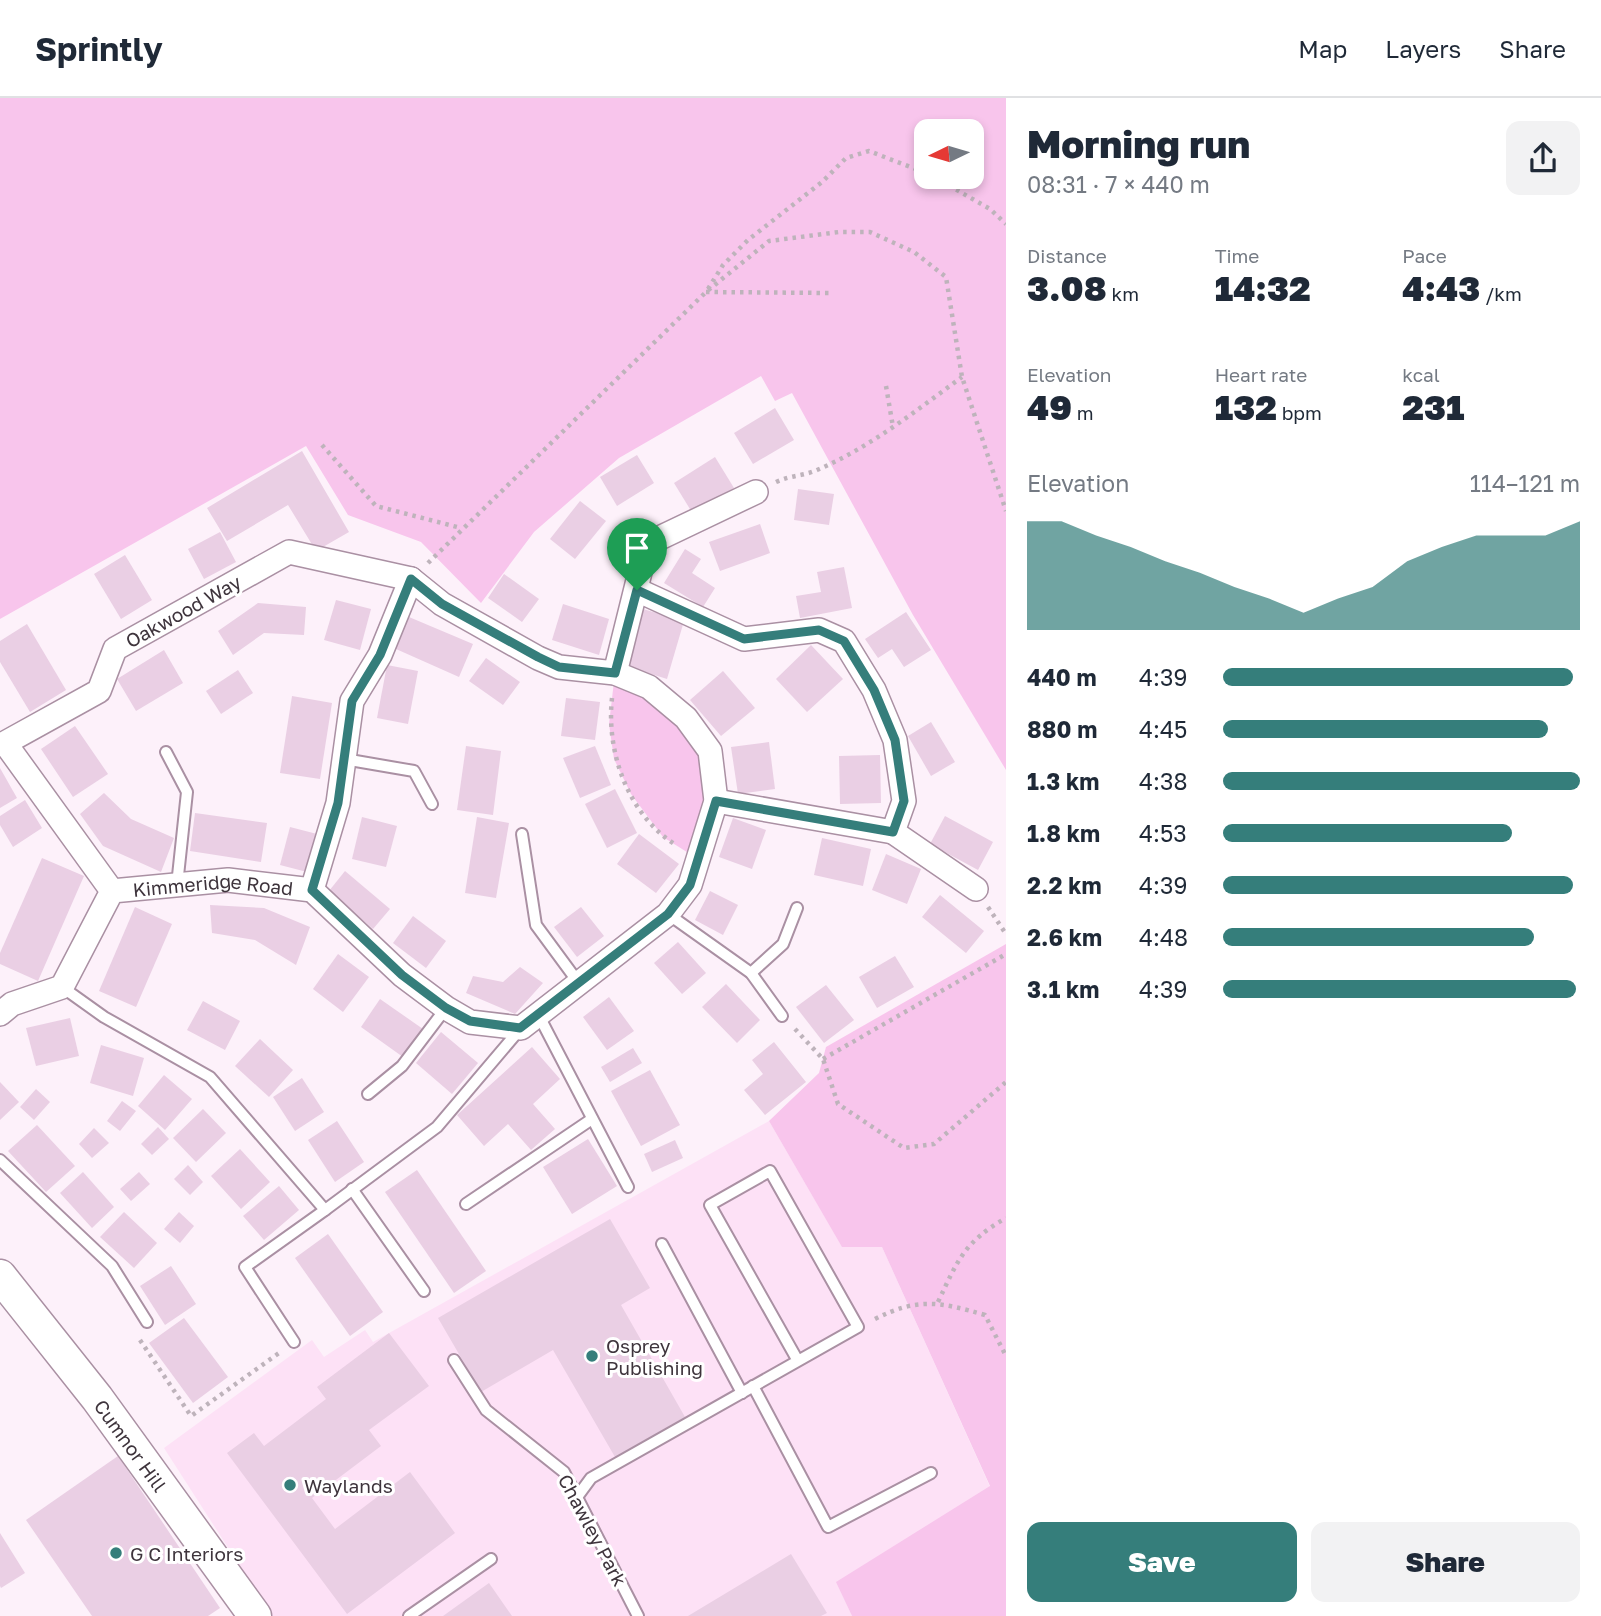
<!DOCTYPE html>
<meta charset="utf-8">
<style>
:root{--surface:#fff;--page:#f2f2f3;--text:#1f2937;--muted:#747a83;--line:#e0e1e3;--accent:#357e7b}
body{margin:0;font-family:"Golos Text",sans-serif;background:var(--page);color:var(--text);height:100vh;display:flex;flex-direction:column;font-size:26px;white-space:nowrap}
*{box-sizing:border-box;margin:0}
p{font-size:23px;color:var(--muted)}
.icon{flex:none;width:38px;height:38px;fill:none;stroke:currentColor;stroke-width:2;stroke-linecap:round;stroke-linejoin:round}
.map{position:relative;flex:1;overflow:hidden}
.side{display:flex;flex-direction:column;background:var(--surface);width:595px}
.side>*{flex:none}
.needle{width:46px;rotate:265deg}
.controls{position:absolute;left:914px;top:21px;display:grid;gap:14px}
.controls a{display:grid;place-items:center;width:70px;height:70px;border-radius:14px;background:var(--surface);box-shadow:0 4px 10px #0003;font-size:35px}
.pin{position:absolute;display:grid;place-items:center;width:60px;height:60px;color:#fff;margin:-72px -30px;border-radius:50% 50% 50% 0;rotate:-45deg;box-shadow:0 0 7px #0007}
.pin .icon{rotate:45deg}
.round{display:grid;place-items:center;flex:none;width:74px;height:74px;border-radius:14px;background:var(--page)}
.summary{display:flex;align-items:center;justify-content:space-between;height:119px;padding:0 21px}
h1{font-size:38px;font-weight:800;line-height:52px}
.figures{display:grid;grid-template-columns:repeat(3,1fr);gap:10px;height:119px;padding:7px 21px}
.figures div{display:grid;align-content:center}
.figures b{font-size:35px;font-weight:800}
.figures small{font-size:19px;font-weight:400}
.figures p{font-size:19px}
.chart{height:196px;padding:14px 21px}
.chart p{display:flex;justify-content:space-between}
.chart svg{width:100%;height:126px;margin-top:7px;fill:var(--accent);opacity:.7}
.cta{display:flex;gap:14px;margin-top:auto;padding:14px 21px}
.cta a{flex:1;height:80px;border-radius:14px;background:var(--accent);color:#fff;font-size:28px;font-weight:800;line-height:80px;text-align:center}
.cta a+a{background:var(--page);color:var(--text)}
ul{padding:0 21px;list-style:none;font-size:23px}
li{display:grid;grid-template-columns:112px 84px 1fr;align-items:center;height:52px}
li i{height:18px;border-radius:9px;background:var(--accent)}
header{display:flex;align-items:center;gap:42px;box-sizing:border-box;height:98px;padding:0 35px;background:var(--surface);border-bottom:2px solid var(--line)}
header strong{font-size:33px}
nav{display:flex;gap:38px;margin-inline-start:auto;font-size:24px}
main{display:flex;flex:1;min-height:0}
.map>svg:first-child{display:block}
.built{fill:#fde1f6}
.green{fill:#f8c5ec;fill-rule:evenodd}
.building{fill:#eacfe4}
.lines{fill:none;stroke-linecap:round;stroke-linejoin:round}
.lane-casing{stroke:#aa90a3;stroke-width:14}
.street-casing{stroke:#aa90a3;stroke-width:26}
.secondary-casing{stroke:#aa90a3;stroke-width:35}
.path{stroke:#beb3bb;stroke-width:4.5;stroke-dasharray:3.5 5;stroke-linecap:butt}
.lane{stroke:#fff;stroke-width:10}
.street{stroke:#fff;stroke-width:23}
.secondary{stroke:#fff;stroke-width:32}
.route-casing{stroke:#fff;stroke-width:14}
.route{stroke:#357e7b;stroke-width:9}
.poi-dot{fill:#357e7b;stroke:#fff;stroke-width:2.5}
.labels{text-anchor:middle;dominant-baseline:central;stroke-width:6;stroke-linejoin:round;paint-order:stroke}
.street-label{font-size:19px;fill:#3e343c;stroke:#fff}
.poi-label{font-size:19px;fill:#3e343c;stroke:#fff;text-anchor:start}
</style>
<header>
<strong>Sprintly</strong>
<nav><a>Map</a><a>Layers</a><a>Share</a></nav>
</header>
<main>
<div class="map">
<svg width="1006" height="1518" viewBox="0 0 1006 1518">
<rect width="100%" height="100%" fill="#fdf1fa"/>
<path class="built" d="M769,1023L842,1148L882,1149L990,1389L837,1484L852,1518H272L164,1350L312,1242L324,1259L365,1232L373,1244Z"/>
<g class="green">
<path d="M0,0H1006V672L913,517L792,295L775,303L761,278L619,360L534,434L481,505L421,444L348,417L306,348L0,521ZM926,33H971V79H926Z"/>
<path d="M615,575L686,620L716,703L698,761L663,739L631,696L614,661L609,626Z"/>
<path d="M1006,846V1518H852L836,1484L990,1388L882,1149H842L769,1023L819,975L826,949Z"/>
</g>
<g class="building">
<path d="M775,310L794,342L753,366L734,335Z"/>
<path d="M302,353L349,434L316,453L288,407L227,443L207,410Z"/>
<path d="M637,357L654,385L617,408L600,379Z"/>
<path d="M715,359L734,390L693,416L674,385Z"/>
<path d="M798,391L834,396L829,427L794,422Z"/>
<path d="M580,403L606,423L575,461L550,441Z"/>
<path d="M760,426L770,455L720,473L709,444Z"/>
<path d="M220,434L236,464L204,481L188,451Z"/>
<path d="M685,451L701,461L692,475L715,490L703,509L664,485Z"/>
<path d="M125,457L152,502L121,521L94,476Z"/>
<path d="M844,469L852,510L800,520L796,498L821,494L817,474Z"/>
<path d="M504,476L539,501L522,524L488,500Z"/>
<path d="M336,502L371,511L360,552L324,542Z"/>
<path d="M258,505L306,509L304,537L264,535L233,557L218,533Z"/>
<path d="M563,506L609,521L599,557L552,542Z"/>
<path d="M643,511L684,523L667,581L626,568Z"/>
<path d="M906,514L931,552L904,569L892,551L878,560L865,541Z"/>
<path d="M409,519L473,546L459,579L396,551Z"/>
<path d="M27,526L66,592L30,614L0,564V543Z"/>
<path d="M811,547L843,581L807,614L776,581Z"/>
<path d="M164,552L183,585L136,613L117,581Z"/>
<path d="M486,560L520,584L503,607L469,583Z"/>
<path d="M387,567L418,573L408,626L377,620Z"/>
<path d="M238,572L253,595L221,616L206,593Z"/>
<path d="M723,573L755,610L721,638L690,602Z"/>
<path d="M292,598L332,605L320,681L280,675Z"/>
<path d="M566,600L600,604L595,642L561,638Z"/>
<path d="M931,624L955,664L931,678L908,638Z"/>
<path d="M75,628L108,676L73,699L41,651Z"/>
<path d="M769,644L775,691L738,696L731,649Z"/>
<path d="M466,648L501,653L493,717L457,712Z"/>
<path d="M595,648L611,687L580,700L563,660Z"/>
<path d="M880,657L881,705L840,706L839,658Z"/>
<path d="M0,670L17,700L0,710Z"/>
<path d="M615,691L637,735L607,750L585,706Z"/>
<path d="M104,695L131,721L174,740L161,774L103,748L80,716Z"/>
<path d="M25,702L42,730L13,749L0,727V718Z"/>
<path d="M195,715L267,725L261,764L190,753Z"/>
<path d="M945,718L993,744L978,772L930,746Z"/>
<path d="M362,719L397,728L386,769L352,761Z"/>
<path d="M477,719L509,725L496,800L465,795Z"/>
<path d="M733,720L766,732L752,771L719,759Z"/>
<path d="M290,729L317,736L307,774L280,767Z"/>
<path d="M639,736L679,766L656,795L617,766Z"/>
<path d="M822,740L871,751L863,788L814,777Z"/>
<path d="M886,756L921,771L907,806L872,792Z"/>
<path d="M42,760L84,778L38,883L0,866V855Z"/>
<path d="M345,773L390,811L373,831L329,793Z"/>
<path d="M710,793L738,807L723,837L695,822Z"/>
<path d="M940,797L984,833L966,855L922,819Z"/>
<path d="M210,807L264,810L310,829L296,867L255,842L212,835Z"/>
<path d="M135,809L172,826L136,909L99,893Z"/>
<path d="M581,809L604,838L577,859L554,829Z"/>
<path d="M413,818L446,843L426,870L393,845Z"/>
<path d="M678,844L706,875L682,896L654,865Z"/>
<path d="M338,856L369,879L343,914L313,891Z"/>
<path d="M895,858L914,889L877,910L859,879Z"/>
<path d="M520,869L543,885L515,916L466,895L473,878L503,884Z"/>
<path d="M726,886L760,922L737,945L702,909Z"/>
<path d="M826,887L854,922L824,945L796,909Z"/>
<path d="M609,899L634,933L607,952L583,919Z"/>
<path d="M380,901L423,931L403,959L361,929Z"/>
<path d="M203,903L240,923L225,952L187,932Z"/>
<path d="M70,920L79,958L36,968L26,930Z"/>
<path d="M441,934L478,965L452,996L416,965Z"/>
<path d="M260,941L293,972L269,999L235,968Z"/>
<path d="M774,944L806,984L765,1017L744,992L763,976L752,962Z"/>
<path d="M101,947L144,960L133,998L90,985Z"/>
<path d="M532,949L560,981L533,1006L555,1031L531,1052L508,1026L484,1048L457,1017Z"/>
<path d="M633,950L642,965L610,984L601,969Z"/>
<path d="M650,972L680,1027L641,1048L611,993Z"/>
<path d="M164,977L192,1001L165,1032L138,1008Z"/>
<path d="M302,980L324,1014L295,1033L273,999Z"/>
<path d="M0,984L19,1004L0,1022Z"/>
<path d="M36,991L50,1004L34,1022L20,1009Z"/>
<path d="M122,1003L136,1013L120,1033L107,1023Z"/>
<path d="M203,1011L226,1035L196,1064L173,1040Z"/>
<path d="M337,1023L364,1064L335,1084L308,1042Z"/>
<path d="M37,1027L75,1068L46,1094L8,1053Z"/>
<path d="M158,1029L169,1041L152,1057L141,1046Z"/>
<path d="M94,1030L109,1045L92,1060L79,1046Z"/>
<path d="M588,1041L617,1088L572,1116L543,1069Z"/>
<path d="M675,1042L683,1060L652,1074L644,1056Z"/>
<path d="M240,1051L270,1084L241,1111L211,1078Z"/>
<path d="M188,1067L203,1084L190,1097L174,1081Z"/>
<path d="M417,1072L486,1173L454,1195L385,1094Z"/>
<path d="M83,1074L114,1109L92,1130L60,1095Z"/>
<path d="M139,1074L150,1086L131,1103L120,1091Z"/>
<path d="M279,1088L299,1112L264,1142L243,1118Z"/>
<path d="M124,1114L157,1145L134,1170L100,1139Z"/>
<path d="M179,1114L194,1128L180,1145L164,1131Z"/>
<path d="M610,1121L650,1190L621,1207L685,1319L615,1359L553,1252L481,1294L438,1220Z"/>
<path d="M328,1136L383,1214L350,1238L295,1160Z"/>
<path d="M171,1168L196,1206L165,1227L140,1188Z"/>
<path d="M184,1220L228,1279L193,1305L149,1245Z"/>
<path d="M389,1235L429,1288L369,1332L381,1348L312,1400L335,1431L410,1374L455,1435L347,1516L227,1355L254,1335L264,1348L326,1301L317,1289Z"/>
<path d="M118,1358L220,1510L208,1518H92L26,1422Z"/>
<path d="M0,1435L25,1475L1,1490L0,1488Z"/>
<path d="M791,1456L827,1515L821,1518H688Z"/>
<path d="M489,1485L512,1518H443Z"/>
</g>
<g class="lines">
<g class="lane-casing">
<g id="lane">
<path d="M166,654L187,694L177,787"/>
<path d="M344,661L414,673L432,706"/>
<path d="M522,736L536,827L578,884"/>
<path d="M668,816L751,875L782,918"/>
<path d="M751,875L783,846L797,810"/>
<path d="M62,889L104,919L210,979L325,1112L437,1029L521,930"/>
<path d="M539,918L628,1089"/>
<path d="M368,996L402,968L446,910"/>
<path d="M0,1062L112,1168L147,1224"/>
<path d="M352,1091L424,1193"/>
<path d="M466,1106L592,1021"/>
<path d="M662,1146L742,1295"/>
<path d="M294,1244L245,1169L325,1112"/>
<path d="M454,1262L486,1312L564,1374L638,1518"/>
<path d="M753,1288L828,1429L931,1375"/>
<path d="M577,1399L591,1380L858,1229L770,1073L710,1107L798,1263"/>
<path d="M409,1518L491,1461"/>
</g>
</g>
<g class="street-casing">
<g id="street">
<path d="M637,492L744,541L819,532L844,543L874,592L895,642L904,703L893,734L976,791"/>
<path d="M615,575L647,446L756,394"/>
<path d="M716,703L893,734"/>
<path d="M312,792L338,705L352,603L380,557L411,481"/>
<path id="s1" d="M0,916L12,906L62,889L112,793L228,782L312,792L402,877L446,910L470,924L521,930L668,816L690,787L716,703L710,653L686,620L649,589L615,575L559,569L538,560L442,506L411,481L289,454L115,551L99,593L5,645L112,793"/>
</g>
</g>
<g class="secondary-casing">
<g id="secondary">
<path id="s2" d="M0,1178L97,1300L255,1518"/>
</g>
</g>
<g class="path">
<path d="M934,79L990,111L1006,126"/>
<path d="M708,191L723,167L748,142L822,84L846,60L869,53L926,75"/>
<path d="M706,194L831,195"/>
<path d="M886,288L893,329"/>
<path d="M322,347L376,408L461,430"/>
<path d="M776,384C791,377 804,378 817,372C869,350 917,312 962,279"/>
<path d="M428,465L706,194L769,143L839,134H870L914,154L946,179L962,279L1006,413"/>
<path d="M612,600C606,654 628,717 676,747"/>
<path d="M988,809L1006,836"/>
<path d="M795,931L823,961L838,1006L904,1050L934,1046L1006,984"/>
<path d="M823,961L1006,856"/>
<path d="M938,1204C958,1162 964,1144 1006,1120"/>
<path d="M875,1221C918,1199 940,1204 985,1217L1006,1258"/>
<path d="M140,1242L191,1318L279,1255"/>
</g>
<use href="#lane" class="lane"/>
<use href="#street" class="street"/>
<use href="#secondary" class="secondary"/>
</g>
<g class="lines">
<g class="route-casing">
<path id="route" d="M411,481L442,506L538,559L559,569L615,575L637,492L744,541L819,532L844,543L874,592L895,642L904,703L893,734L716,703L690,787L668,816L520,930L470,923L446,910L402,877L312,792L338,705L352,603L380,557Z"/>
</g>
<use href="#route" class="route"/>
</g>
<g class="poi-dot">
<circle cx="592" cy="1258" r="7"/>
<circle cx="290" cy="1387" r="7"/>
<circle cx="116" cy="1455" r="7"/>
</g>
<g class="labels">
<g class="street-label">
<text transform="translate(183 513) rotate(-29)">Oakwood Way</text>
<text stroke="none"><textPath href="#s1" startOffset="278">Kimmeridge Road</textPath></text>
<text stroke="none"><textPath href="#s2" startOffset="214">Cumnor Hill</textPath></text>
<text transform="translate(593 1432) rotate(62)">Chawley Park</text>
</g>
<g class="poi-label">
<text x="606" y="1247">Osprey<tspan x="606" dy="22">Publishing</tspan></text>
<text x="304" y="1387">Waylands</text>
<text x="130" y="1455">G C Interiors</text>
</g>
</g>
</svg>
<div class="controls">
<a><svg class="needle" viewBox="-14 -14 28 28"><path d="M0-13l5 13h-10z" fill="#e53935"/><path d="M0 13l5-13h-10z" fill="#747a83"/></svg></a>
</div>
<div class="pin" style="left:637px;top:492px;background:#1e9e55"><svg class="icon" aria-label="arrive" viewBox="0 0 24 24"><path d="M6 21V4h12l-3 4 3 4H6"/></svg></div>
</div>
<section class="side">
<div class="summary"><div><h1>Morning run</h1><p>08:31 · 7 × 440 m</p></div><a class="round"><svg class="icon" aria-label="share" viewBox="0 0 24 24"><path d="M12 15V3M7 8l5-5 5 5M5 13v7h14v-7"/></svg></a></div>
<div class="figures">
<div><p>Distance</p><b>3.08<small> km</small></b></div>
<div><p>Time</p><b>14:32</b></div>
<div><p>Pace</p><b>4:43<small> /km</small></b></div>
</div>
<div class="figures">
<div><p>Elevation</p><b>49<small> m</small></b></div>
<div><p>Heart rate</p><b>132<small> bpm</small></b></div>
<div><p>kcal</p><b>231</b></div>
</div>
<div class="chart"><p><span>Elevation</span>114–121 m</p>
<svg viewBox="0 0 160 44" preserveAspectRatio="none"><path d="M0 44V6L10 6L20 11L30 15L40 20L50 24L60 29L70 33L80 38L90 33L100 29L110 20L120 15L130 11L140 11L150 11L160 6V44z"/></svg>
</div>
<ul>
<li><b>440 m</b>4:39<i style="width:98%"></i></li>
<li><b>880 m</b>4:45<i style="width:91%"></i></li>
<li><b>1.3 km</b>4:38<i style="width:100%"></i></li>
<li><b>1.8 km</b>4:53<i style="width:81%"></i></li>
<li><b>2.2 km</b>4:39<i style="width:98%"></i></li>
<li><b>2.6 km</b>4:48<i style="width:87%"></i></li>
<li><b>3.1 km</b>4:39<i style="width:99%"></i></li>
</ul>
<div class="cta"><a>Save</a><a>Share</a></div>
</section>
</main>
